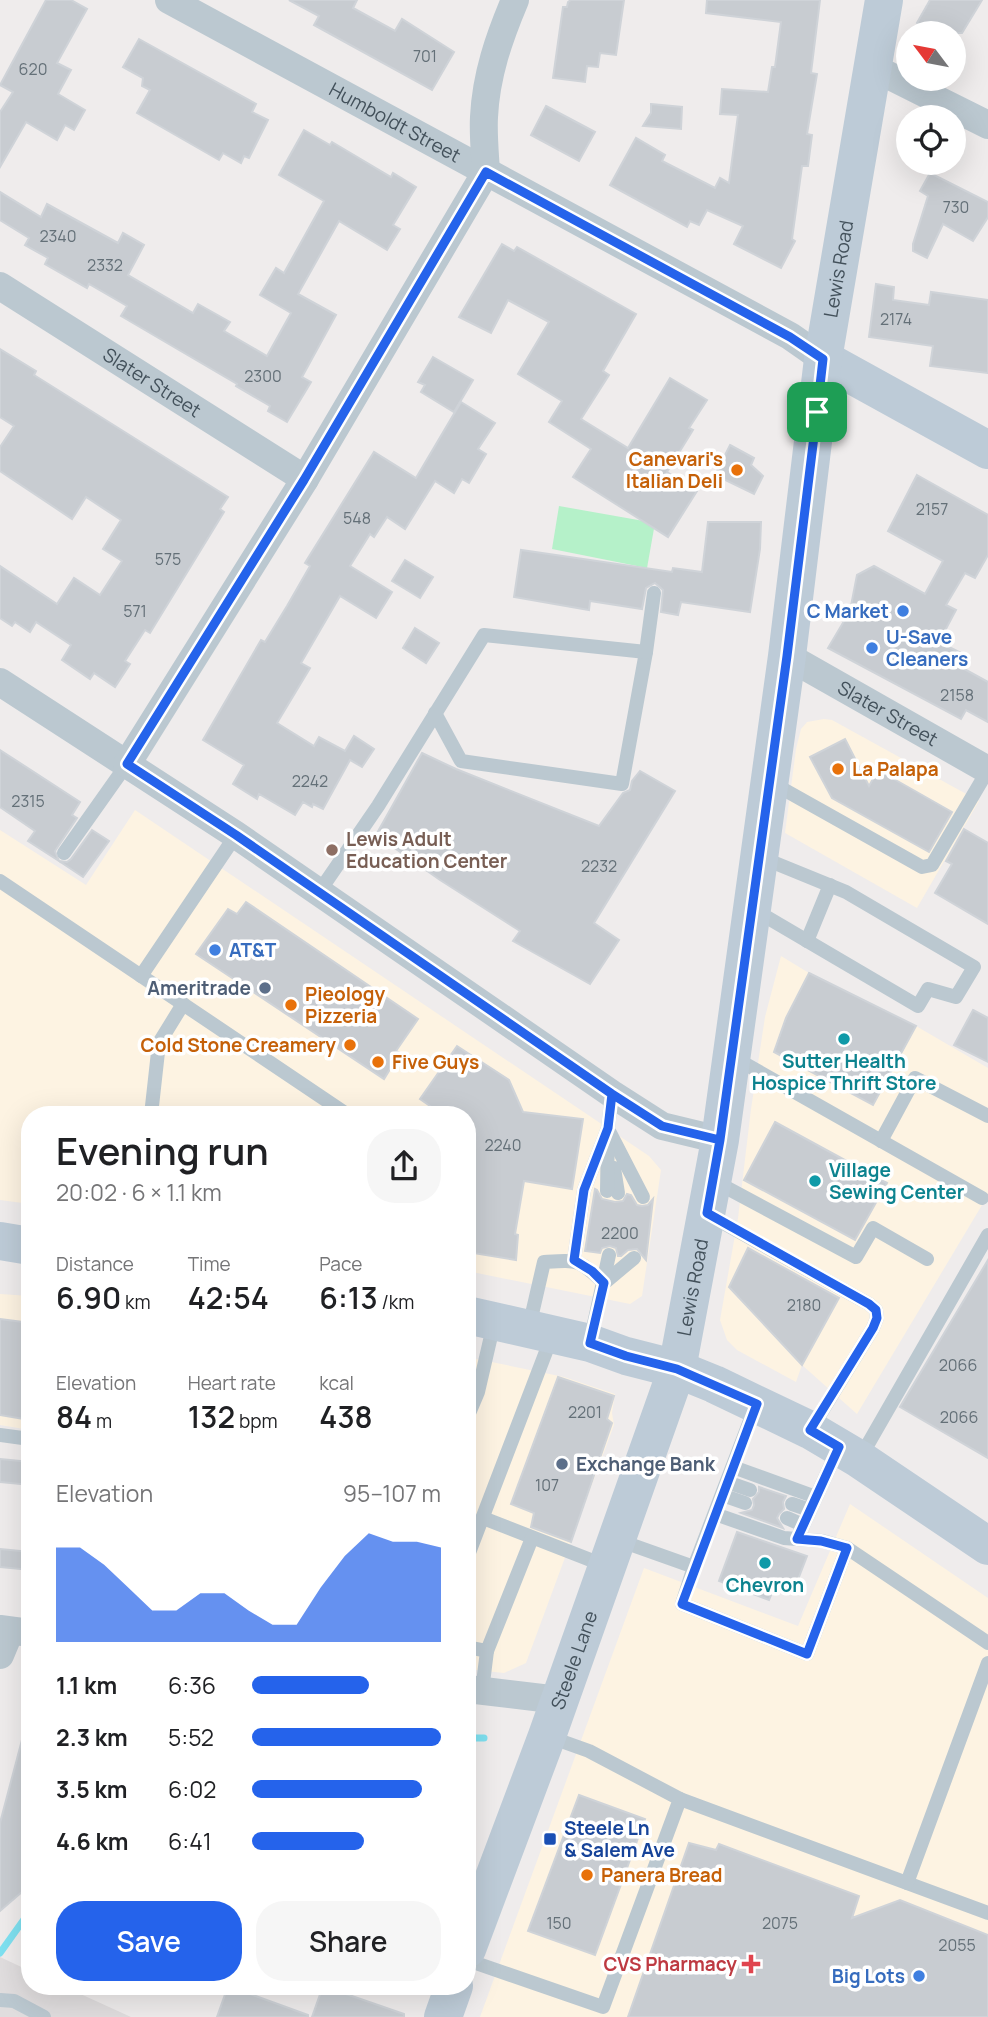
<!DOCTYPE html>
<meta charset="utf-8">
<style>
:root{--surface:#fff;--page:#f6f6f6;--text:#202124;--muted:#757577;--accent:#2563eb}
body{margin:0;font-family:Manrope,sans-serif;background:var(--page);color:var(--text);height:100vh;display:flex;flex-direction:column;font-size:26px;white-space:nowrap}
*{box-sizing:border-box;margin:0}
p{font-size:23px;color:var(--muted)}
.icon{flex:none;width:38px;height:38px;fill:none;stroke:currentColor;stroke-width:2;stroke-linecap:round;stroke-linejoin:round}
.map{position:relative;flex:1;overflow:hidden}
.drawer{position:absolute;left:21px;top:1106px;width:455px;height:889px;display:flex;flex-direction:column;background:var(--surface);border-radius:28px;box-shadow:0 7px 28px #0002}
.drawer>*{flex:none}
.needle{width:46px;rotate:302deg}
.tools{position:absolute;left:896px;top:21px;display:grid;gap:14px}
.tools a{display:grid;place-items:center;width:70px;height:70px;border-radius:50%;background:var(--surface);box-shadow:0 7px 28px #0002;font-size:35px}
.pin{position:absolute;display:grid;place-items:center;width:60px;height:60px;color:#fff;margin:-30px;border-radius:14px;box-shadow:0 4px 10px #0006}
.round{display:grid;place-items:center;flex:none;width:74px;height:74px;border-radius:28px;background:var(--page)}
.head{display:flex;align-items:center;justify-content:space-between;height:119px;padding:0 35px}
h1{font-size:38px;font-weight:600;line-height:52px}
.figures{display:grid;grid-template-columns:repeat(3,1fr);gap:10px;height:119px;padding:7px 35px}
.figures div{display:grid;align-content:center}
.figures b{font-size:30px;font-weight:600}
.figures small{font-size:19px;font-weight:400}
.figures p{font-size:19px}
.chart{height:196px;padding:14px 35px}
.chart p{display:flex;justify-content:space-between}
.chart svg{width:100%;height:126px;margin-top:7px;fill:var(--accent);opacity:.7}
.primary-button{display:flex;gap:14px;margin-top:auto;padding:14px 35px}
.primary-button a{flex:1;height:80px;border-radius:28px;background:var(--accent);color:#fff;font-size:28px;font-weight:600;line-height:80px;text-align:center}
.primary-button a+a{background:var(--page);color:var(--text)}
ul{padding:0 35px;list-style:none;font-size:23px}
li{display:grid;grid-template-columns:112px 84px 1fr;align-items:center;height:52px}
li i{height:18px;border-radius:9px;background:var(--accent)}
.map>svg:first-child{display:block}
.commercial{fill:#fdf3e2}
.education{fill:#e0ddde}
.green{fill:#b5f1c9}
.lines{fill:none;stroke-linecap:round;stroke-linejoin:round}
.stream{stroke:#7fe1f1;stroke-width:7}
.building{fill:#c8ccd1;stroke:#cfd3d8;stroke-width:2}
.lane{stroke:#bbc8d0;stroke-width:14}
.street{stroke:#bbc8d0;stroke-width:28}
.secondary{stroke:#bdcbd7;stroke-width:38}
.route-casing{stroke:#fff;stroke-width:14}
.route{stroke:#2563eb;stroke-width:9}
.food-dot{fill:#e8710a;stroke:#fff;stroke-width:2.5}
.shop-dot{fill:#3f7fe0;stroke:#fff;stroke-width:2.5}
.education-dot{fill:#8d6e63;stroke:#fff;stroke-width:2.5}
.service-dot{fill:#5c6f8a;stroke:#fff;stroke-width:2.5}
.culture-dot{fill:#0f9aa8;stroke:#fff;stroke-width:2.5}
.transit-dot{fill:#1a4fb4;stroke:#fff;stroke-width:2.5}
.health-dot{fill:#e0444e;stroke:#fff;stroke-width:2.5}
.labels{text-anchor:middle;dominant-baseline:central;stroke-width:7;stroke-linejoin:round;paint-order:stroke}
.number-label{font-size:16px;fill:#647078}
.street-label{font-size:19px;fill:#43515b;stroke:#fff}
.food-label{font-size:19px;font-weight:bold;fill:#c56008;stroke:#fff;text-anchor:start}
.shop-label{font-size:19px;font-weight:bold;fill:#366cbe;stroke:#fff;text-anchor:end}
.education-label{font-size:19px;font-weight:bold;fill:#785e54;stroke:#fff;text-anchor:start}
.service-label{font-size:19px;font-weight:bold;fill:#4e5e75;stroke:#fff;text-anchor:end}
.culture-label{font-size:19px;font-weight:bold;fill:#0d838f;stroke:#fff}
.transit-label{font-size:19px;font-weight:bold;fill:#164399;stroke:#fff;text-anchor:start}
.health-label{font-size:19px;font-weight:bold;fill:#be3a42;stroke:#fff;text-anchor:end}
</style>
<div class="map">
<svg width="988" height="2017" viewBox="0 0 988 2017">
<rect width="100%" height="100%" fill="#efecec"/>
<g class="commercial">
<path d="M824,719L832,720L979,801L917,908L785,833L796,749L801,729L807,722Z"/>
<path d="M135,810L649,1156L661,1170L642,1296L630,1304L467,1271V1115H30V1204L0,1200V830L86,885Z"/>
<path d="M781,956L809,973L916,1026L988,1068V1195L857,1414L802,1365L796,1382L737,1350L727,1340L720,1320L738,1218L751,1109L765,1017Z"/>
<path d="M0,1294L30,1296V1430L0,1425Z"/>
<path d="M467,1357L564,1377L615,1394L612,1413L614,1425L526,1663L504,1673L467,1669Z"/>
<path d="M850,1504L988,1598V2017H480L644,1568L798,1626Z"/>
</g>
<path class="education" d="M0,1957L30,1971V1986H63L131,2017H0Z"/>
<path class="green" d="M559,506L655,523L647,568L552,549Z"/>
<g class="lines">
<g class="stream">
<path d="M467,1738H484"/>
<path d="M0,1953L30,1911"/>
</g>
</g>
<g class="building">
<path d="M46,0H71L87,9L57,63L71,70L58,94L85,110L74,130L65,125L57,140L26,122L0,167V112L13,92L0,85Z"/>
<path d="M289,0H357L353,8L395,31L402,19L454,52L432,90L314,25L319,16Z"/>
<path d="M571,0H624L616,55L600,53L598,67L587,66L585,82L553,78L563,7H567L568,2Z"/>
<path d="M707,0H820L811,73L817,74L807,134L812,135L808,166H802L792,239L795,241L781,268L734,244L743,226L707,210L699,225L690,221L687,227L610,185L636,138L665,155L662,161L715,188L720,178L729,183L738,115L720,114L722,89L768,92L772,67H775L781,22L706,13Z"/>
<path d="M930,0H982L962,33H920L924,27L917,23Z"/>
<path d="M139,39L256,104L252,112L268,120L249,158L244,156L241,163L223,153L219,160L137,113L150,90L142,86L143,78L123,67Z"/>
<path d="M651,104L682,107L681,129L643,126L651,113Z"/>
<path d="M546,106L595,132L579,161L531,135Z"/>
<path d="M304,130L330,145L332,142L391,177L393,173L416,187L393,225L400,229L387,250L339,221L298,294L336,315L302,377L311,382L287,422L268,411L270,406L236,386L237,384L121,316L127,306L89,284L87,288L45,264L48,258L25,245L29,238L0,220V192L41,217L47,204L118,243L123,233L144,245L128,275L193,313L198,304L230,322L224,331L267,356L291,313L260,295L276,268L284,273L324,201L279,175Z"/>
<path d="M930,173L988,202V217L973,241L943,224L927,258L913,251V244L928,196L920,191Z"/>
<path d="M502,244L514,251L517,247L636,314L603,371L609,375L581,419L628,448L670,378L707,400L689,428L693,430L667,472L697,491L668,537L573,477L591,449L549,422L562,401L518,374L549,322L508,300L491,333L459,317Z"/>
<path d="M876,284L894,287L893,300L929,305L931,292L988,300V373L930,366L933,346L869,337Z"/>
<path d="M0,349L36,371L34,375L228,497L220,509L224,512L150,633L145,630L125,661L130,664L115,687L94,673L90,679L62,660L71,645L36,622L30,632L15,622L12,626L0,618V566L57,604L74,578L100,595L122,561L103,549L121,520L86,497L72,519L0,471V447L14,426L0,417Z"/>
<path d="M433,357L473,380L454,412L421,392L425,385L418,382Z"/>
<path d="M461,402L495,423L478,449L486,454L469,483L462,479L454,493L435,481L405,529L387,517L374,537L370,534L350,566L392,592L376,618L340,596L301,663L310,668L277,723L314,746L319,737L345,751L354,736L374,749L362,767L350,760L323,809L313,804L312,807L303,802L295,815L259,794L257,799L233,784L244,765L203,740L261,640L265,642L287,606L310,566L305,563L374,452L416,478Z"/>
<path d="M730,445L754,458L751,465L763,476L754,494L715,475Z"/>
<path d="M917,475L988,515V555L975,578L965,573L946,605L956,610L939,642L963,654L957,665L988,682V722L966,710L961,719L828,648L850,611L857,575L874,566L925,594L943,561L888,531Z"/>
<path d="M708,522H761L760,549L750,612L681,602L678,615L661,612L663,590L655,583L646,588L642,609L590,601L589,610L514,597L521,550L672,572L673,568L702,572Z"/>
<path d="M405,560L433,577L420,598L392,581Z"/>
<path d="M415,628L439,643L426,663L403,648Z"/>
<path d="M845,739L869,786L878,770L952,812L929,852L832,798L810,757Z"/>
<path d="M0,750L80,802L72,815L77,818L55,851L59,861L28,841L35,831L0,807Z"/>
<path d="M422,753L456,769L599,826L623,793L630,790L632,781L640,771L675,791L594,923L619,940L590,984L513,941L520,931L440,880L376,835Z"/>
<path d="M964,829L988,843V924L935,893L952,864L946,861Z"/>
<path d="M92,830L109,841L83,877L59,861L67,862L71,859Z"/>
<path d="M246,902L418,1019L396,1051L400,1053L384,1079L196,954L228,909L237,914Z"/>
<path d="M809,973L916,1026L873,1105L774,1052L786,1018Z"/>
<path d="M973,1010L988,1018V1062L954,1045Z"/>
<path d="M457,1046L509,1080L523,1112L583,1119L572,1189L524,1181L515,1234L518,1235L516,1260L467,1252V1115H443L420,1099Z"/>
<path d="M775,1122L887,1183L855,1240L744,1180Z"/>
<path d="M595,1189L597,1190L602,1199L615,1202L623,1201L627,1194L631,1195L637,1205L642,1206L648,1205L653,1199L646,1260L637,1249L628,1250L621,1256H618L616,1248L610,1246L602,1248L600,1253L585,1251Z"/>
<path d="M748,1248L839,1298L802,1365L729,1287Z"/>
<path d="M988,1260V1458L900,1407Z"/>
<path d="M0,1319L30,1323V1420L0,1415Z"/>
<path d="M558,1377L614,1396L607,1419L612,1423L571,1542L531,1527L534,1513L511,1504Z"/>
<path d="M0,1459L30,1462V1485L0,1482Z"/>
<path d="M759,1487L786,1496L783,1502L784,1509L779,1514L777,1518L783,1528L741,1513L752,1510L754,1505L753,1499L759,1492Z"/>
<path d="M737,1532L807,1556L794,1590L776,1583L769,1600L719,1581Z"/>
<path d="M0,1549L30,1552V1570L0,1567Z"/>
<path d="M23,1736L30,1737V1885L0,1911V1823Z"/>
<path d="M579,1795L645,1819L595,1955L528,1931Z"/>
<path d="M689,1843L716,1850L719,1844L859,1896L852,1918L900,1900L988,1935V2017H628Z"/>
<path d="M228,1986L308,2015V2017H217Z"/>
<path d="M323,1986L404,2014V2017H312Z"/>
</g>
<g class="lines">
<g class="lane">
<path d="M435,713L461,761L622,784L646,652"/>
<path d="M774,784L922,867L932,865L988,770"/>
<path d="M64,853L127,764"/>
<path d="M0,881L348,1115"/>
<path d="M319,892L378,806L484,635L646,652L654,593"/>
<path d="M753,909L918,1006L928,989L956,997L974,967L846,892L760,857"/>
<path d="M807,941L830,885"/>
<path d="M141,976L236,835"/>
<path d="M733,1057L982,1198"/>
<path d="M151,1115L159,1043L183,1004"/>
<path d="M610,1133L643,1197"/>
<path d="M881,1141L915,1078L988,1116"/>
<path d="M614,1168L618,1193"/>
<path d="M714,1181L856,1257L873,1228L927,1259"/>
<path d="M607,1191L608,1128L612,1094"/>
<path d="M709,1215L869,1304L876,1310L877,1318L873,1328L811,1429"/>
<path d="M574,1260L584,1190L608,1128"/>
<path d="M604,1283L634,1258"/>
<path d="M529,1327L544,1262C578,1260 579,1259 604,1283"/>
<path d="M590,1342L609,1255"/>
<path d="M467,1418L478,1392L494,1323"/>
<path d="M0,1435L30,1439"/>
<path d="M860,1458L988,1235"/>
<path d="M733,1467L816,1497"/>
<path d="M727,1482L750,1490"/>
<path d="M722,1495L745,1503"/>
<path d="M792,1504L810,1510"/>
<path d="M715,1514L784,1538L822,1541L847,1548"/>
<path d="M483,1518L606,1566"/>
<path d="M787,1518L803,1525"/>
<path d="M797,1539L838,1449"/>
<path d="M618,1540L694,1567L682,1604L807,1654L847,1548L988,1643"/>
<path d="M467,1558L552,1336"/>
<path d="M694,1567L756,1405"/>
<path d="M467,1647L487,1651L532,1538"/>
<path d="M482,1691L487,1651"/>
<path d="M680,1799L988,1913"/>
<path d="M907,1883L988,1663"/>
<path d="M467,1960L603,2007L680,1799L589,1751L547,1736"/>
<path d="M0,2000L14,2001L44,2017"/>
</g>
<g class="street">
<path id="s1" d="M169,0L790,336L823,359"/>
<path d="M874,68L988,125"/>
<path id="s2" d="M0,286L305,479"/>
<path id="s3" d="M787,656L988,770"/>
<path d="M0,682L236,835L612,1094L662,1126L720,1140"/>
<path d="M127,764L305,479L486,172C485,154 483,135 484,117C486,75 499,38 515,0"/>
<path d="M0,1629L30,1633"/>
<path d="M0,1655L10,1631"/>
<path d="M467,1689L559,1700"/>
</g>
<g class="secondary">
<path d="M823,359L988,450"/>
<path d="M0,1241L30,1246"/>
<path d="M467,1315L590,1343L626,1356L677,1369L714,1384L810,1430L859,1459L988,1546"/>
<path id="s4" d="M467,1949L547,1736L677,1369L720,1140L787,656L823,359L884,0"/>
<path d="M443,2017L454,1986"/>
</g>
</g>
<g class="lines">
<g class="route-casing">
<path id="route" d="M817,412L787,656L720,1140L662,1126L612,1094L608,1128L584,1190L574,1260L592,1271L604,1283L590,1343L626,1356L677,1369L757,1404L682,1604L807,1654L847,1548L821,1541L797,1539L839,1447L810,1430L873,1328L877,1318L876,1310L869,1304L707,1213L720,1140L662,1126L612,1094L236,835L127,764L304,480L486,172L790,337L823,359L817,412"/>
</g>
<use href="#route" class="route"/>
</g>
<g class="food-dot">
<circle cx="737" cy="470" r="7"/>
<circle cx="838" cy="769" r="7"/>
<circle cx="291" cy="1005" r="7"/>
<circle cx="350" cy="1045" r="7"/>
<circle cx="378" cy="1062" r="7"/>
<circle cx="587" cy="1875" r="7"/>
</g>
<g class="shop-dot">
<circle cx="903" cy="611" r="7"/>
<circle cx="872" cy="648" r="7"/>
<circle cx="215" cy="950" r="7"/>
<circle cx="919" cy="1976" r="7"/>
</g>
<circle class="education-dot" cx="332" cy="850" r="7"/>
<g class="service-dot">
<circle cx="265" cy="988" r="7"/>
<circle cx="562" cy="1464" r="7"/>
</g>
<g class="culture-dot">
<circle cx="844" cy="1039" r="7"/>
<circle cx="815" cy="1181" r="7"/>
<circle cx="765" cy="1563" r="7"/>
</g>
<rect class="transit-dot" x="543" y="1832" width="14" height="14" rx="3.5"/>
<path class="health-dot" d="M747.5 1953.5h7v7h7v7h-7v7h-7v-7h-7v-7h7z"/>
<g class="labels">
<g class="number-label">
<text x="425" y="56">701</text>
<text x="33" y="69">620</text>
<text x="956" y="207">730</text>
<text x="58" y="236">2340</text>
<text x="105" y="265">2332</text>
<text x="896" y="319">2174</text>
<text x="263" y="376">2300</text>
<text x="932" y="509">2157</text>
<text x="357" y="518">548</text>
<text x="168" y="559">575</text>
<text x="135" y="611">571</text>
<text x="957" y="695">2158</text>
<text x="310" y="781">2242</text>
<text x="28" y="801">2315</text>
<text x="599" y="866">2232</text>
<text x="503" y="1145">2240</text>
<text x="620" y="1233">2200</text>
<text x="804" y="1305">2180</text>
<text x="958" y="1365">2066</text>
<text x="585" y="1412">2201</text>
<text x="959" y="1417">2066</text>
<text x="547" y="1485">107</text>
<text x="559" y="1923">150</text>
<text x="780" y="1923">2075</text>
<text x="957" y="1945">2055</text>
</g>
<g class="street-label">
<text stroke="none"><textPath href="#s1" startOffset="257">Humboldt Street</textPath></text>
<text stroke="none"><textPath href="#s4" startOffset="1729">Lewis Road</textPath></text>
<text stroke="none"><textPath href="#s2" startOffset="180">Slater Street</textPath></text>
<text stroke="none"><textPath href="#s3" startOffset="116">Slater Street</textPath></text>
<text stroke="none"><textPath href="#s4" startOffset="700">Lewis Road</textPath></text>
<text stroke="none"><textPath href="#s4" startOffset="308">Steele Lane</textPath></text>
</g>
<g class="food-label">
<text x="723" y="459" text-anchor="end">Canevari's<tspan x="723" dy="22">Italian Deli</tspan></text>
<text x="852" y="769">La Palapa</text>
<text x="305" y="994">Pieology<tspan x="305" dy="22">Pizzeria</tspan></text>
<text x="336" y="1045" text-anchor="end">Cold Stone Creamery</text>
<text x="392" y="1062">Five Guys</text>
<text x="601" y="1875">Panera Bread</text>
</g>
<g class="shop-label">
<text x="889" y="611">C Market</text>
<text x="886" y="637" text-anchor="start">U-Save<tspan x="886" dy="22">Cleaners</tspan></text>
<text x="229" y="950" text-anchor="start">AT&amp;T</text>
<text x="905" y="1976">Big Lots</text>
</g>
<g class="education-label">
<text x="346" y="839">Lewis Adult<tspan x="346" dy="22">Education Center</tspan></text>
</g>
<g class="service-label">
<text x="251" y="988">Ameritrade</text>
<text x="576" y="1464" text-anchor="start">Exchange Bank</text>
</g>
<g class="culture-label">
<text x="844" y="1061">Sutter Health<tspan x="844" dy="22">Hospice Thrift Store</tspan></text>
<text x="829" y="1170" text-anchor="start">Village<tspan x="829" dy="22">Sewing Center</tspan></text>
<text x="765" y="1585">Chevron</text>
</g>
<g class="transit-label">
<text x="564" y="1828">Steele Ln<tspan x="564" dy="22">&amp; Salem Ave</tspan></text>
</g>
<g class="health-label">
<text x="737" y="1964">CVS Pharmacy</text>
</g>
</g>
</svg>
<div class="tools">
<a><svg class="needle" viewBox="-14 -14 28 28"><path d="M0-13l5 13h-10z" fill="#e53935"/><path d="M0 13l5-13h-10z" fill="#757577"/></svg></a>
<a><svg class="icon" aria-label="locate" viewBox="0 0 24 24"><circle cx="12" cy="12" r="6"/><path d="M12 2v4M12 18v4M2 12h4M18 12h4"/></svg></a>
</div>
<div class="pin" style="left:817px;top:412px;background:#1e9e55"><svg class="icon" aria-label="arrive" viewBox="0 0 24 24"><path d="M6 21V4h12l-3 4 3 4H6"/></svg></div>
<section class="drawer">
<div class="head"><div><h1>Evening run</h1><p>20:02 · 6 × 1.1 km</p></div><a class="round"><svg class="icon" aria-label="share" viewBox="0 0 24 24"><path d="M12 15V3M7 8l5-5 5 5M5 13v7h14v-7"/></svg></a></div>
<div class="figures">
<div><p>Distance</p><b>6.90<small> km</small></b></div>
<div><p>Time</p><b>42:54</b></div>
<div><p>Pace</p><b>6:13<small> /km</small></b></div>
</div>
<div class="figures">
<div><p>Elevation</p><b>84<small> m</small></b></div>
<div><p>Heart rate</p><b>132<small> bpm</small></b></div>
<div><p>kcal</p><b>438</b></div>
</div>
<div class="chart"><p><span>Elevation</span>95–107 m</p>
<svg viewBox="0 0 160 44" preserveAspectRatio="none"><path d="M0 44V11L10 11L20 17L30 25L40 33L50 33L60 27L70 27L80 33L90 38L100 38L110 25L120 14L130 6L140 9L150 9L160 11V44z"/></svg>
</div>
<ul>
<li><b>1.1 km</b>6:36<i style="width:62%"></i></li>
<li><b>2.3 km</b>5:52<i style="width:100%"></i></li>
<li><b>3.5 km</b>6:02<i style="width:90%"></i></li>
<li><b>4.6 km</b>6:41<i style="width:59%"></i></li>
</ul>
<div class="primary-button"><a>Save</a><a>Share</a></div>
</section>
</div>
